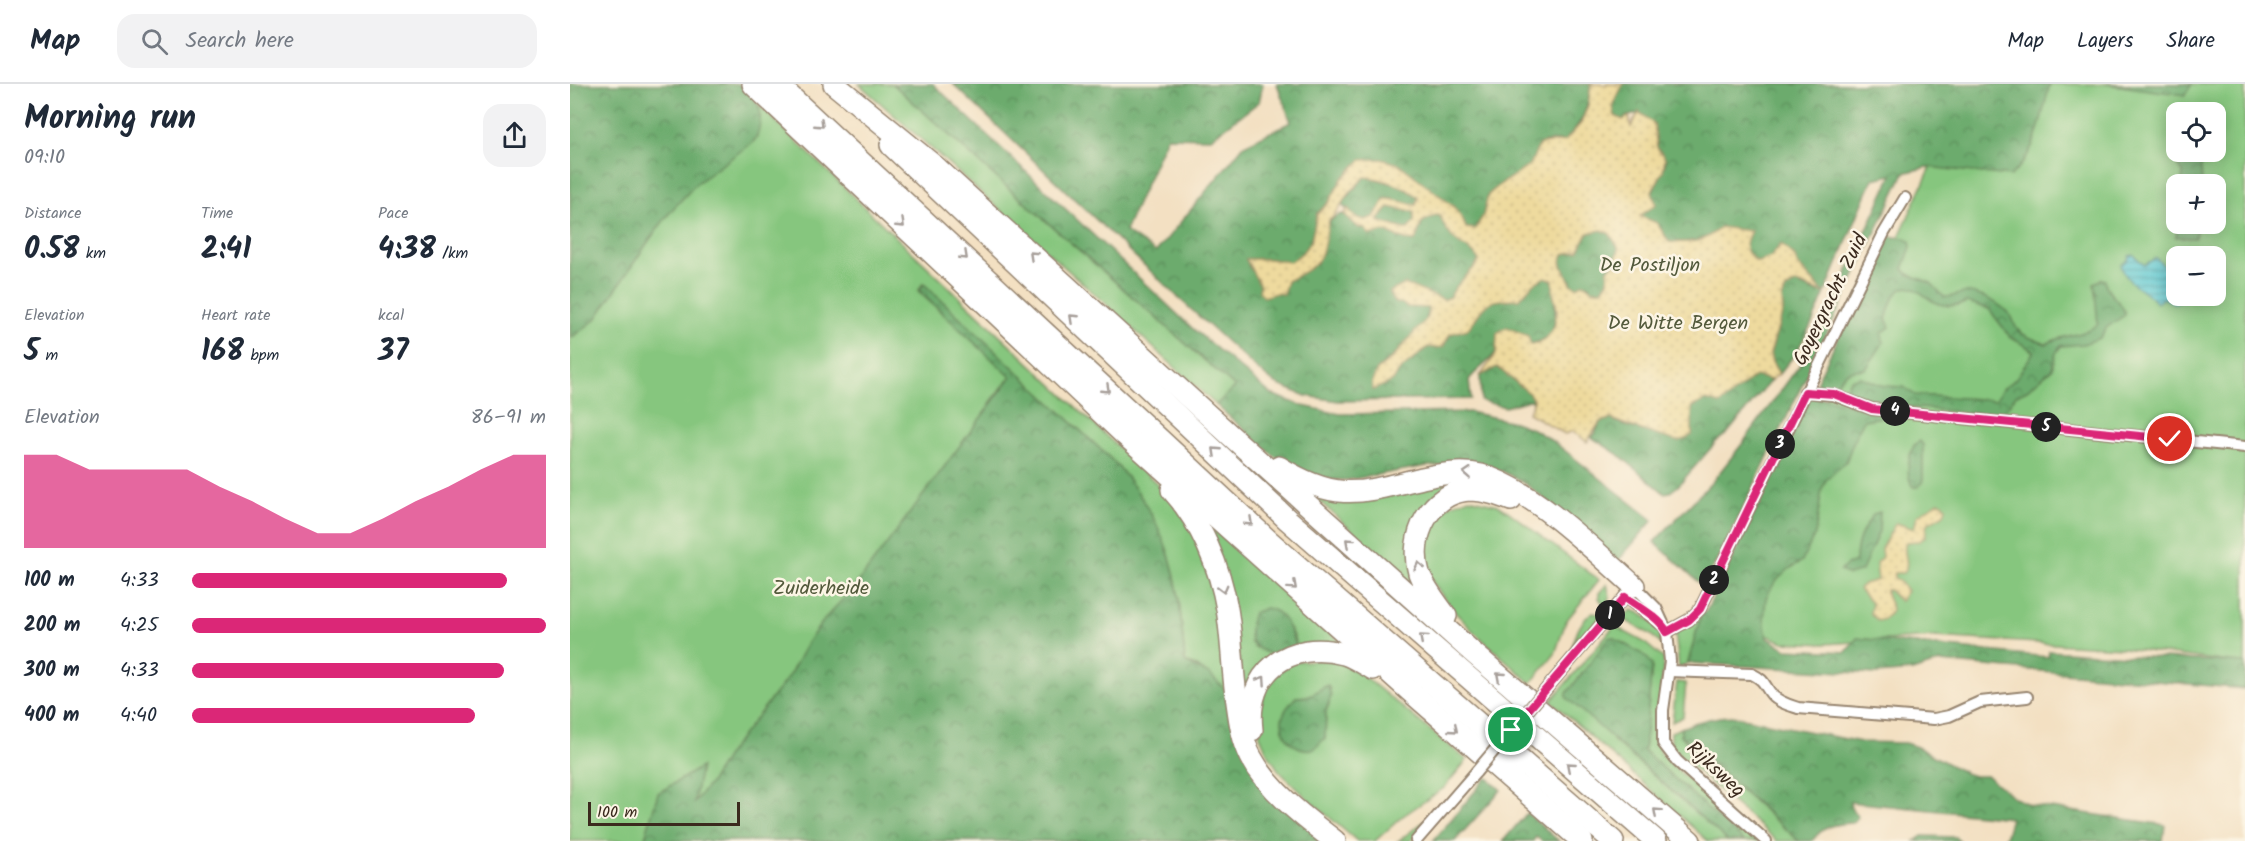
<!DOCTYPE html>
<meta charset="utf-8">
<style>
:root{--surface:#fff;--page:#f2f2f3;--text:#1f2937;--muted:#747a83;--line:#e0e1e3;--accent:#db2777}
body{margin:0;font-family:Kalam,sans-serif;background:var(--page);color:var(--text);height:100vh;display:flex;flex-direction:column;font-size:22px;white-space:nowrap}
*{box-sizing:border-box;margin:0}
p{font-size:20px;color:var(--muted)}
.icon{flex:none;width:33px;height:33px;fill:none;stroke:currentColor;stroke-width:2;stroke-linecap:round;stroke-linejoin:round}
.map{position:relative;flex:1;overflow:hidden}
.sheet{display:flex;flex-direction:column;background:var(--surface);width:570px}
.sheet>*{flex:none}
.buttons{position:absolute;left:1596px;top:18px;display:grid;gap:12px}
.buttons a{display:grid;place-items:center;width:60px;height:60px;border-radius:12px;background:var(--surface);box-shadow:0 3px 15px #0003;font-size:30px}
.scale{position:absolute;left:18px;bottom:15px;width:152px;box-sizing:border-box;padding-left:6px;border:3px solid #3b2a1e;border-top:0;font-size:16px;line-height:21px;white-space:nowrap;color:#3b2a1e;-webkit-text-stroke:4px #fcf5e5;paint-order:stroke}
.pin{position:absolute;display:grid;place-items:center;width:51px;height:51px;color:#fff;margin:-26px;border:3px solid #fff;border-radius:50%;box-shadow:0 2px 6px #0007}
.km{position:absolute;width:30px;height:30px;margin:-15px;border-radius:50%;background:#222;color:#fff;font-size:16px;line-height:30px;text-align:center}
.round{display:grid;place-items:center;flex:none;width:63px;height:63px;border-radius:18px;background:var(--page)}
.summary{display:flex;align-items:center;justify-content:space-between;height:102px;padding:0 24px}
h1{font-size:33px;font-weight:700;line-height:45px}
.metrics{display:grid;grid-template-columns:repeat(3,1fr);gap:9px;height:102px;padding:6px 24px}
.metrics div{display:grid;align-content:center}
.metrics b{font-size:30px;font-weight:700}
.metrics small{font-size:16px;font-weight:400}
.metrics p{font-size:16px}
.chart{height:168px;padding:12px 24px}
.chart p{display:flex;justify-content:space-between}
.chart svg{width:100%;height:108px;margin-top:6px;fill:var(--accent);opacity:.7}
ul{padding:0 24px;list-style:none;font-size:20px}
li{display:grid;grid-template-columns:96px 72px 1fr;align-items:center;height:45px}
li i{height:15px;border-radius:8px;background:var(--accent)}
header{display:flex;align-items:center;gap:36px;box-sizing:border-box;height:84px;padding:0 30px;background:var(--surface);border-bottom:2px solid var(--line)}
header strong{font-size:28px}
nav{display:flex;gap:33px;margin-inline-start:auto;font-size:21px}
.search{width:420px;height:54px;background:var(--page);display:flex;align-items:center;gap:15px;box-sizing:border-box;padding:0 21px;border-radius:18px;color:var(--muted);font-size:22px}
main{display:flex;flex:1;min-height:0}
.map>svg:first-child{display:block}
.green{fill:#86c67e;stroke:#60784e;stroke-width:1.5;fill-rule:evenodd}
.forest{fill:url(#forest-crowns);stroke:#546a46;stroke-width:1.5}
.sand{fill:url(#sand-dots);stroke:#94825e;stroke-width:1.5;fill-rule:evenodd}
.water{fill:url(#water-rules);stroke:#4c7a78;stroke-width:1.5}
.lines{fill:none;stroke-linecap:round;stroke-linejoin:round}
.minor-casing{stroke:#978570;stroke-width:14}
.motorway-casing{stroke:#978570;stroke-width:24}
.minor{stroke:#fff;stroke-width:10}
.motorway{stroke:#fff;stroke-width:21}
.minor-bridge-casing{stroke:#978570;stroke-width:14;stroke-linecap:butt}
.minor-bridge{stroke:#fff;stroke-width:10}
.oneway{stroke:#a79f9a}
.route-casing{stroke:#fff;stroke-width:12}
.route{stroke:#db2777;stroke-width:8}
.labels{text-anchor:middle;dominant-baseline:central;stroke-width:5;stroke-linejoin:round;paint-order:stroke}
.park-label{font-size:20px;fill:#52593b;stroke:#fcf5e5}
.street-label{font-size:20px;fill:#3b2a1e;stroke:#fcf5e5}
</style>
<header>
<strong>Map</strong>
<div class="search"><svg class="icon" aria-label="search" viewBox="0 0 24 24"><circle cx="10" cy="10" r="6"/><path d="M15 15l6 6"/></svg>Search here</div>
<nav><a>Map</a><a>Layers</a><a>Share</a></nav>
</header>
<main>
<section class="sheet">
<div class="summary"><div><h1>Morning run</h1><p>09:10</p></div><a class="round"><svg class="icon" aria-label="share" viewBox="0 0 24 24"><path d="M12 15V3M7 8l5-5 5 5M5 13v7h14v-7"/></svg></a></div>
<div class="metrics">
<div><p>Distance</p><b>0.58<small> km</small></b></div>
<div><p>Time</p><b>2:41</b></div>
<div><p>Pace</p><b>4:38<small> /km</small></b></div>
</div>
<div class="metrics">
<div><p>Elevation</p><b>5<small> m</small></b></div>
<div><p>Heart rate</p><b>168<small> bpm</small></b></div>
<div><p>kcal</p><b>37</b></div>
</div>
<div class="chart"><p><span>Elevation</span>86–91 m</p>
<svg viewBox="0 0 160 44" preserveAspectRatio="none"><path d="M0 44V6L10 6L20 12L30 12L40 12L50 12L60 19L70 25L80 32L90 38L100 38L110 32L120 25L130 19L140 12L150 6L160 6V44z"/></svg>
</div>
<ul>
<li><b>100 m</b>4:33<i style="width:89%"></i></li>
<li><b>200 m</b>4:25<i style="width:100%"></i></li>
<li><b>300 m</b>4:33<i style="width:88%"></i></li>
<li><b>400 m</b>4:40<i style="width:80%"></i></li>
</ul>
</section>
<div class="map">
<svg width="1675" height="757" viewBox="0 0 1675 757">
<defs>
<pattern id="forest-crowns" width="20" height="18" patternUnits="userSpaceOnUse" patternTransform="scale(1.5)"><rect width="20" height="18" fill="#6cab6d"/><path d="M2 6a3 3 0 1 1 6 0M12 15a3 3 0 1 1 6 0" fill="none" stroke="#5a8b59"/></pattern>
<pattern id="sand-dots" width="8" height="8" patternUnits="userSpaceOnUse" patternTransform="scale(1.5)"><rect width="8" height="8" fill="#eeda9e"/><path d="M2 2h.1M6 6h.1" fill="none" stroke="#cdbb88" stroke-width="1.8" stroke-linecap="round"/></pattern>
<pattern id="water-rules" width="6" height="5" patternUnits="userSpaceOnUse" patternTransform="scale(1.5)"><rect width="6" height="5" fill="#5cc9d3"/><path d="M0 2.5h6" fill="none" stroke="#4da3ab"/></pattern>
</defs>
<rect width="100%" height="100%" fill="#fcf5e5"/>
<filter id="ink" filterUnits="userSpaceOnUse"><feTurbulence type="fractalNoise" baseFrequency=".0167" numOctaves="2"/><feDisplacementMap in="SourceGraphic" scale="12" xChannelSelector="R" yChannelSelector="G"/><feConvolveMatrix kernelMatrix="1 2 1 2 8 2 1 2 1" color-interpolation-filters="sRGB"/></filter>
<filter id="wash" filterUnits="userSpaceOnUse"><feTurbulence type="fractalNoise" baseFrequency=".008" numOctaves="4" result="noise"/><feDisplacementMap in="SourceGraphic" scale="24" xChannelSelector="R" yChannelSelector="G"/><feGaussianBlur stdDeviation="1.35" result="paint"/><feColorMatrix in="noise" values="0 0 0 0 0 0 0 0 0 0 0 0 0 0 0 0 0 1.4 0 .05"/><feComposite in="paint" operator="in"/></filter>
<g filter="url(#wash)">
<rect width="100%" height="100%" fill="#f3e0c2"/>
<g class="green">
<path d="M0,0L171,66L187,54L188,20L308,136L600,412L623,447L649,523L661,611L626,582L615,578C613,555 611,532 608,509C601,460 577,415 545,379L353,199L348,207L441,292L420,319L666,757H0Z"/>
<path d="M289,0H323L411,80L665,303L646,321L537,221Z"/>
<path d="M1399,0H1675V580L1553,564L1364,553L1254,560L1213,558L1176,543L1181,475ZM1606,28H1646V68H1606ZM1606,100H1646V140H1606ZM1606,172H1646V212H1606Z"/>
<path d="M897,393L860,415L849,507L737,406Z"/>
<path d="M899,414L928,421L939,428L1029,496L996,537L985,570L961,599L905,549L881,524L859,493L853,458L870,425Z"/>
<path d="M617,420L786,572L728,564L720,545L680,558L685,563L706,572L676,628L665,547Z"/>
<path d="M1037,500L1040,513L1036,524L1029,514V509Z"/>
<path d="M1062,526C1079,532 1090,543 1093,562L1080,550L1051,534Z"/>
<path d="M1023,528L1033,531L1000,570C1005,554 1008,538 1023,528Z"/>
<path d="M1131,531L1118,579L1109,584L1105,548Z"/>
<path d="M1044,542L1074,558L1094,575L1086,653L1090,668L1101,680L1188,757H1174L1074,667L1082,581L1043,656L1158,757H1138L981,617Z"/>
<path d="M765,576L790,589L897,676L874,704L833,732L805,757H787L738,715L709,687L698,670L690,652L687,634L698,596L724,577ZM760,605L759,620L756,627L755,654L718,655C710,635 712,629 726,613L738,612Z"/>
<path d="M1107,598L1116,599L1113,633L1102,638Z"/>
<path d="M1111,644V651L1118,660L1229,757H1207L1108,670L1101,660V648Z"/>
<path d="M863,731L841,757H828Z"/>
</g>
<g class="forest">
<path d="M0,0H169C175,6 183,12 187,19C193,29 190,50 183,58L127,99L101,127L80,155L26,235L0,255Z"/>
<path d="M323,0H363L621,243L701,310L733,322L770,330L900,328L944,338L963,345L984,358L1083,436L1048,477L956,400L934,388L912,382H857L778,396H763L721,384L704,372L646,321L665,303L411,80Z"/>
<path d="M383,0H693L689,18L641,54L597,53L555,147L586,168L674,61L721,38L707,0H1021C1017,28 1014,36 995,57H981L970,60L959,83L932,99L918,111L913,132L905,145L896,144L892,134L791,76L772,95L759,118L747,130L741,157L732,169L720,178L700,175H676C681,189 698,207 713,210L717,197L747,179C752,162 753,131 774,130L789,144L814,147L835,156L845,157L852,138L866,131L871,132C878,160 904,161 909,177C899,192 889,195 880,213L874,216L867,214L831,219L858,224C861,243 821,273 807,286L823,297L828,288L858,263L866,264L878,255L880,250L898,245C918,218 912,216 949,215L963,200L975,193L983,196C988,255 988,258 928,264C924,276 907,284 899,296L901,315L768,317L736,312L706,300L688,286L613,218Z"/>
<path d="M1053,0H1480C1471,32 1467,71 1440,92L1357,83L1334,89L1150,472L1132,501L1084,458L1142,398L1172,360L1242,264L1322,91L1303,95L1243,237L1226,269L1209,290L1202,278L1200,270L1213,227L1212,215L1216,205L1226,199L1243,207L1253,208L1228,181L1224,172L1211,160L1201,173L1188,178C1172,168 1173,163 1180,147C1152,151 1127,159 1099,158L1087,139L1070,132C1078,117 1093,91 1096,76L1087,63L1084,40L1069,29L1059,32L1053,37L1045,32L1043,22Z"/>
<path d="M1536,0H1622L1615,11Z"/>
<path d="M1607,68H1630L1632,100H1612L1613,88L1607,81Z"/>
<path d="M795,93C813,96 833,102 848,113L846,121L834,120L822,115L804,133L794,136L785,133L771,120C780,113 785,102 795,93Z"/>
<path d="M819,123L844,128V138L838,145H834L808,137Z"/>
<path d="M1608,140H1627L1625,154L1606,153Z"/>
<path d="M1032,146L1040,150L1049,165L1044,180L1038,185V197L1032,206H1022L1018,200L1007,203L1001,200C998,188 987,182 993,170L1008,167L1018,149Z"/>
<path d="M1318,152L1333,154L1340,157L1341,163L1333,185L1338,190L1361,199L1374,213C1386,214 1390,206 1405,210C1419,214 1432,221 1441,232C1444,236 1444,241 1447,245C1453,253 1467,256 1476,260C1493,250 1512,253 1528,240L1524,199L1532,195L1535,196C1537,214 1553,215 1555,231L1536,244L1530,254L1513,260L1491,262L1486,269L1482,285L1457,306L1446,311L1431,332L1328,322L1274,308L1280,296L1290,293L1314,302L1334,303L1345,311L1426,316C1432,301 1436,305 1445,295C1452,287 1458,276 1464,267L1440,253L1419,225L1397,218C1388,222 1379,223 1369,220C1355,217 1340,189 1324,213C1320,219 1319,228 1316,235L1320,243L1312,249L1313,259L1296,285C1276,286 1274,288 1263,305L1246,299Z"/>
<path d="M354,200L545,379C577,415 601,460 608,509C611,532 613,555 615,578L639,590L661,611L669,655L756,757H74L88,709L131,683L124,718L141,698L160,667L219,592L239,556L258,531L287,500L441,293L349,207Z"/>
<path d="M927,283L958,308L965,318L959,316L935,323L911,317L910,292Z"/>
<path d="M1185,292L1201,296L1157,350L1147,357L1108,402L1100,408L1094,409L1049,371L1021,353L1025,350L1030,338L1041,335C1059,345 1080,347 1099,355L1122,323L1136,316L1150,320Z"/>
<path d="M1241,310L1320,332L1294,336L1285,353L1276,378L1256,396L1252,405L1245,450L1232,477L1219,485L1205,498L1196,514L1194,535L1197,554L1217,565L1276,568L1287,554L1478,573L1479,567L1675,579V605L1370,578L1342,587L1307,590L1118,579L1131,531L1136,527L1149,502Z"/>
<path d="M1350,357L1353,361V398L1348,403H1343C1335,391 1338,372 1345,360Z"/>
<path d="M1310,428L1309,447L1292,487L1279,491L1270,487L1277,481L1286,478C1286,458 1291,447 1304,430Z"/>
<path d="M696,524C718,528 718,548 728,564L706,572C679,563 676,558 683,529Z"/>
<path d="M1042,553L1076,572L1082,581L1074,667L1174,757H1158L996,613L997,609L1039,554Z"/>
<path d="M758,601L761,612L756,627L755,654L744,665C727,668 712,655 712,637C712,628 720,620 726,613C745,613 743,608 758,601Z"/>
<path d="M1163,632L1291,658L1335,659L1347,663L1395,689L1404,692H1417L1445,714L1460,721L1595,741L1593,757H1434L1441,734L1280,718L1281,724L1288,733L1283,739C1264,740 1254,741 1242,757H1229L1111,651V644C1128,637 1144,632 1163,632Z"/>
<path d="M917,693L931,706L885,757H863Z"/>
<path d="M957,729L989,757H972L966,753L963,757H933Z"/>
<path d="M1352,752L1386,753L1390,757H1345Z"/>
</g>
<g class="sand">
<path d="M1021,0H1053L1043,22L1045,32L1053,36L1059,32L1061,43L1069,28L1084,40L1087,63L1095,74L1093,87L1082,108L1086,120L1070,132L1087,139L1099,158C1120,159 1135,159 1150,143L1181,147C1173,161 1174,169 1188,178L1201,173L1211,160L1224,172L1228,181L1254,209L1226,199L1216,205L1212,214L1213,227L1200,270L1202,278L1209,290L1201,296L1185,292L1150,320L1136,316L1122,323V351C1119,353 1113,356 1109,357C1105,358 1047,338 1041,335L1030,338L1017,358L1003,347L995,350L958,329L964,317L958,308L927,283L910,292L926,270L927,249L937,243L958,252L961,261L975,256L984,243L987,226L983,209V196L975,193L963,200L949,215C913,216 918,218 898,245L880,250L873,263L866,264L858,263L828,288L823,297L803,306L802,298L807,286L822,274L858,233V224L837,223L831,219H826L822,215L820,208L835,200L874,216L880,213C889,195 899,192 909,177C906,167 894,164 886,157C878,150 874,142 870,132L866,131L852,138L845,157L835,156L814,147L800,151L793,143L789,144L774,130L778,124L785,133L795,136L804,133L815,115C826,114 836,120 846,121L848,113C833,102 813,95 795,93C786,101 778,111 771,121C766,128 767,130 759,137C750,175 757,178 717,197L713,210L706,209L694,213L689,207L690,202L676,175H700L720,178L732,169L741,157L747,130L759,118L772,95L791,76L811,75L829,80L883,122L892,134L896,144L905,145L913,132L918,111L932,99L959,82L970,60L995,57L1011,39L1018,21ZM819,123L844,128V138L838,145H834L808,137ZM1032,146L1040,150L1049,165L1044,180L1038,185V197L1032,206H1023L1014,199L1007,203L1001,200C998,189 987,182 993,170L1008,167L1018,149Z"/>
<path d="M1368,418L1373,419L1376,424L1374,430L1357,440L1355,453L1349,457L1336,458C1331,469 1342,479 1333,489H1324V493L1332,500L1337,507L1330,517L1319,506H1316C1315,515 1322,519 1322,527L1314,535L1308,537L1300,529L1302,520L1289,505L1294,500L1308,496L1306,479L1312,473L1311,465L1326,439L1344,445L1347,432Z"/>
</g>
<path class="water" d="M1564,171L1574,181L1586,174L1595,183L1606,184V212H1624L1605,220L1593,214L1587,219C1575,204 1556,201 1551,181L1558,176L1559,172Z"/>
</g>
<g filter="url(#ink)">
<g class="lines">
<g class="minor-casing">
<g id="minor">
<path d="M1235,308L1264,311L1302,325L1675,363"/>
<path d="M1055,513L1091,540"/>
<path d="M1097,548L1119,536L1130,525L1314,149L1335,114"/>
<path d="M1099,587L1182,590C1196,597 1193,600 1202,611C1208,618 1219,621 1228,624L1364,635L1379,632L1410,618L1457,613"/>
<path d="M977,604L1064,502L1086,524L1097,548L1100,577L1093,626V659L1107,677L1196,757"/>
<path d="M846,757L906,688"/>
</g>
</g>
<g class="motorway-casing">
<g id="motorway">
<path d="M183,0L555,351L840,607L1012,757"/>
<path d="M207,0L699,457L1043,757"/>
<path d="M264,0L368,85L661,352L901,567L1120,757"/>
<path d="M321,61L718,436L1086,757"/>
<path d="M709,383C767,419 790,409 852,394C871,390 892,386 911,391C961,404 1025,467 1064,502"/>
<path d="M602,406C631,438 650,483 657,525C662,554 662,583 666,611C669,632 671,654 681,673C699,707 735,734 765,757"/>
<path d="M876,532C866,518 855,505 849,489C838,453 860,408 900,406C915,406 928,411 941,416"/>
<path d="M682,646C675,588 719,555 774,570C784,573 794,580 803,585"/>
</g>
</g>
<use href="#minor" class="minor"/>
<use href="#motorway" class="motorway"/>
<g class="minor-bridge-casing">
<path id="minor-bridge" d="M906,688L977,604"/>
</g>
<use href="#minor-bridge" class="minor-bridge"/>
</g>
<defs><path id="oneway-chevron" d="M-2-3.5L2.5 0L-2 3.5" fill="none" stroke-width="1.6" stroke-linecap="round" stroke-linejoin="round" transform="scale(1.5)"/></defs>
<g class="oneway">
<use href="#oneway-chevron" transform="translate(250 40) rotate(43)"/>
<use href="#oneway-chevron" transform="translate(331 140) rotate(43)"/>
<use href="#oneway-chevron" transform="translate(463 171) rotate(-137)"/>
<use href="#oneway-chevron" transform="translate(394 172) rotate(43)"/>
<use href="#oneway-chevron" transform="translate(503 234) rotate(-137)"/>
<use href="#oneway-chevron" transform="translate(536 305) rotate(43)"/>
<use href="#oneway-chevron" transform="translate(646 367) rotate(-137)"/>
<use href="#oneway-chevron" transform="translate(897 389) rotate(-176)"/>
<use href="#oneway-chevron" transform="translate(679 438) rotate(43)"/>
<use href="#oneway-chevron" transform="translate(779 458) rotate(-138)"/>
<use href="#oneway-chevron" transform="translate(849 482) rotate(-102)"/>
<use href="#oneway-chevron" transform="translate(723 502) rotate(42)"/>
<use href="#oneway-chevron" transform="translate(653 505) rotate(75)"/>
<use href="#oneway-chevron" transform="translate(853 554) rotate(-139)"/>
<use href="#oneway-chevron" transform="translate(930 592) rotate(-139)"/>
<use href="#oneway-chevron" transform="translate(692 596) rotate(-56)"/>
<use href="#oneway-chevron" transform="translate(884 645) rotate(41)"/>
<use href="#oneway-chevron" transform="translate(1000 682) rotate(-139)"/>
<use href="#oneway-chevron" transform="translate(1087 728) rotate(-138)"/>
</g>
</g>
<g class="lines" filter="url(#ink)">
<g class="route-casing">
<path id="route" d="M941,646L1055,513C1069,523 1089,533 1097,548L1119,536L1130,525L1235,308L1264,310L1302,325L1600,355"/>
</g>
<use href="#route" class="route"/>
</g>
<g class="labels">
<g class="park-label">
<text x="1080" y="182">De Postiljon</text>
<text x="1108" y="240">De Witte Bergen</text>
<text x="251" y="505">Zuiderheide</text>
</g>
<g class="street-label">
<text transform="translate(1261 216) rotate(-64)">Goyergracht Zuid</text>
<text transform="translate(1145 686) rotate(43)">Rijksweg</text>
</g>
</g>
</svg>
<div class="buttons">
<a><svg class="icon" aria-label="locate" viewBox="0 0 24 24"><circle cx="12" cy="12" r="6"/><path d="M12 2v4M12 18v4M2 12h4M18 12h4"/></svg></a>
<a>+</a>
<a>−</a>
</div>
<div class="scale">100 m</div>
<div class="pin" style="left:941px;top:646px;background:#1e9e55"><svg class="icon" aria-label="arrive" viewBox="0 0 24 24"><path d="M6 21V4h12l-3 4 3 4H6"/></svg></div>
<div class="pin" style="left:1600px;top:355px;background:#d93025"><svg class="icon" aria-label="check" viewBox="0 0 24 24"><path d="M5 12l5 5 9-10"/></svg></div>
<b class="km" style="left:1040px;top:531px">1</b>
<b class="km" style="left:1144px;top:496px">2</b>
<b class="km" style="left:1210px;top:360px">3</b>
<b class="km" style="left:1325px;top:327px">4</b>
<b class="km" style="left:1476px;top:343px">5</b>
</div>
</main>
